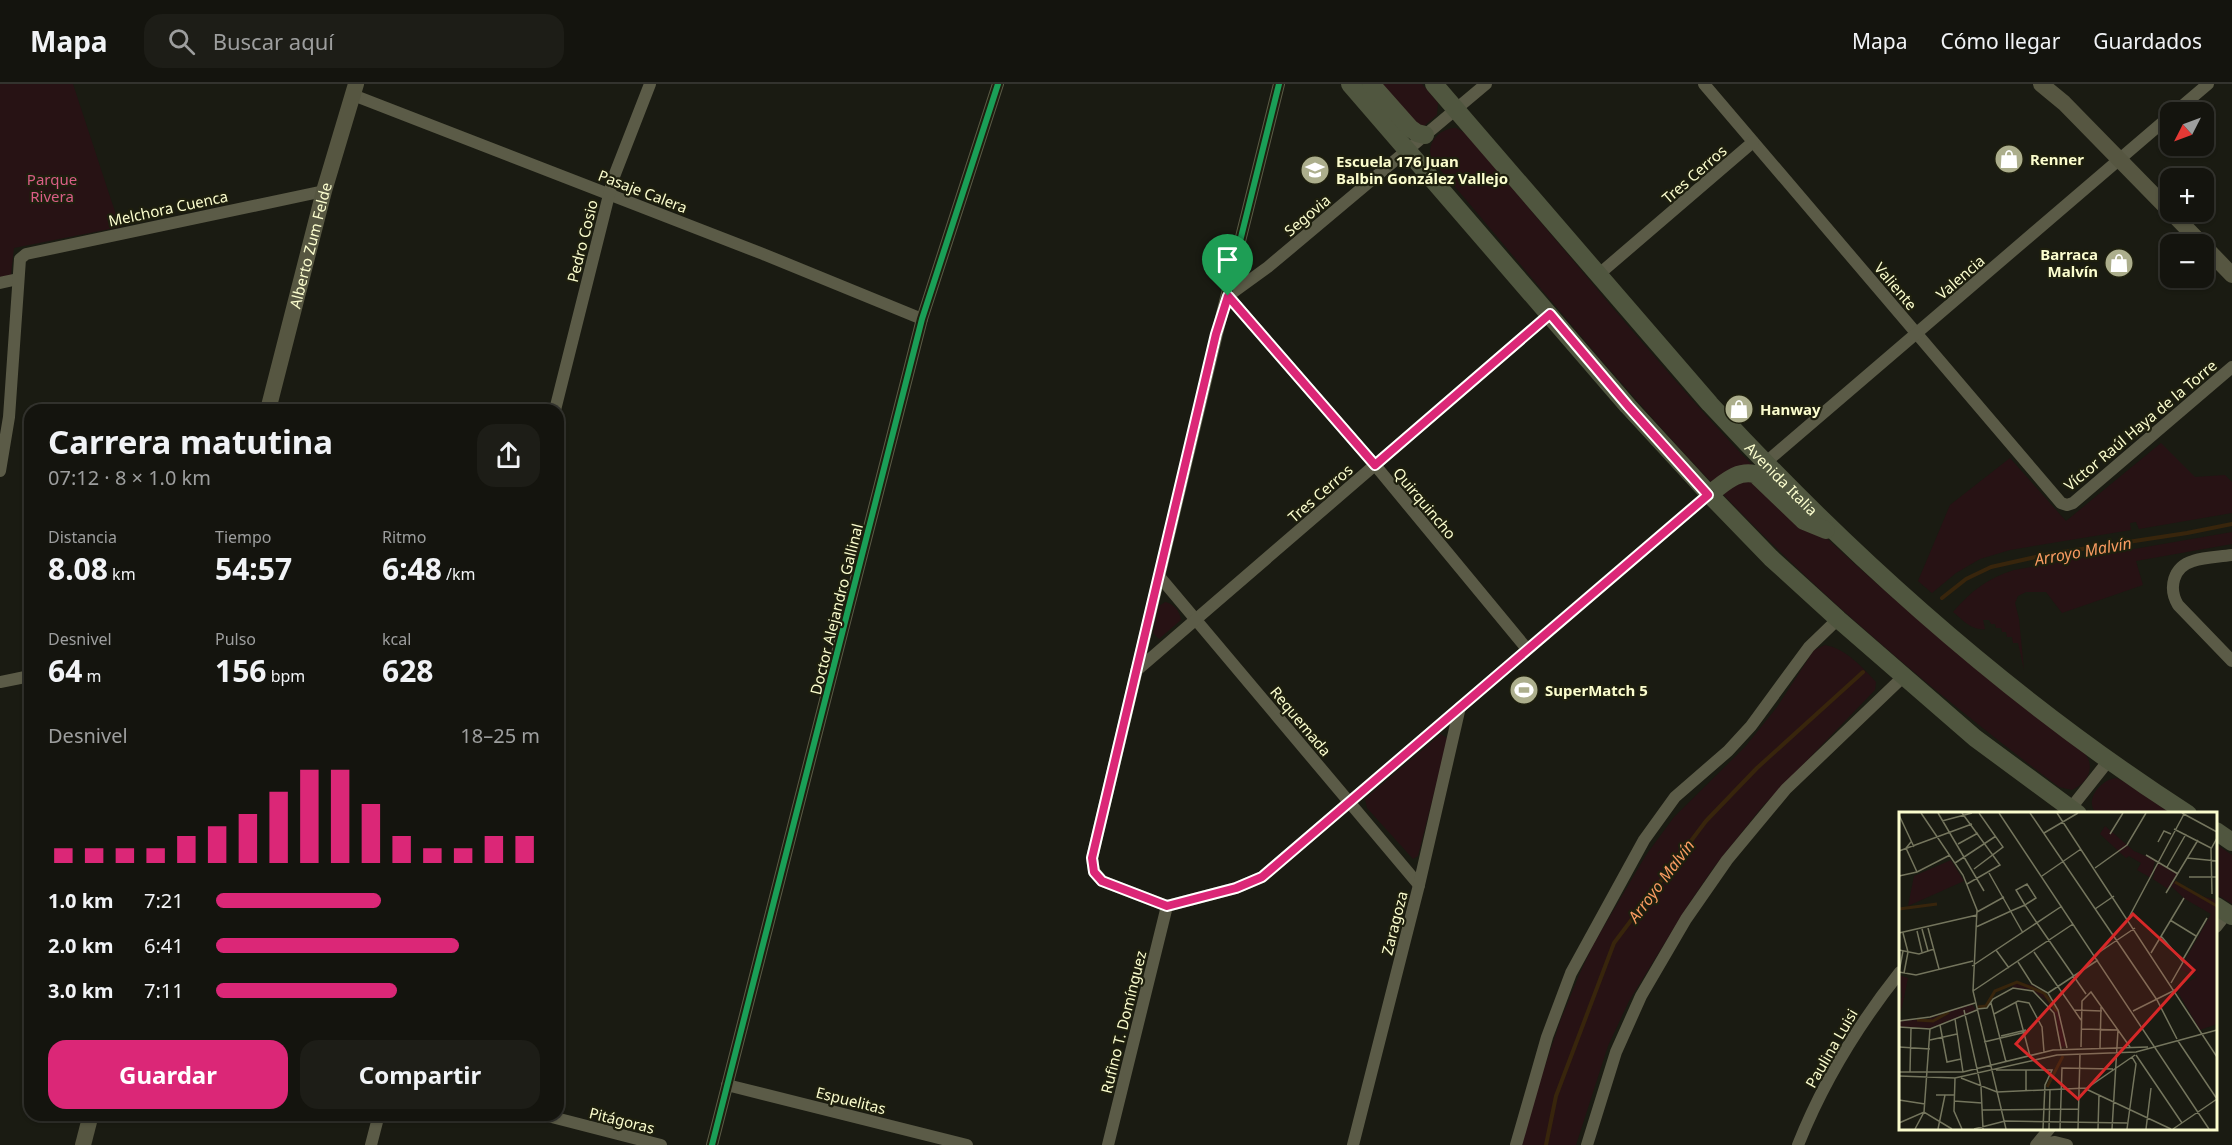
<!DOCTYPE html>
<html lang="es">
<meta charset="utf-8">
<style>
:root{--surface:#14140e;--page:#1d1d17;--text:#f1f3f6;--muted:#9d9e9e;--line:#33332e;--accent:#db2777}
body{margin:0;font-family:"Noto Sans",sans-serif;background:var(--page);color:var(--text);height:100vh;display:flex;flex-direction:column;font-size:22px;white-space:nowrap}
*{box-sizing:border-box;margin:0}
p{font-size:20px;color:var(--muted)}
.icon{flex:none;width:33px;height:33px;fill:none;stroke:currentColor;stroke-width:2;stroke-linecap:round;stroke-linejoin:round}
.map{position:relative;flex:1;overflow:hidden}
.panel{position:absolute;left:24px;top:320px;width:540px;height:717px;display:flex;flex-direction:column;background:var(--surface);border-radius:18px;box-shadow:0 2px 4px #0004,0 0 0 2px var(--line)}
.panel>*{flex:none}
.needle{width:39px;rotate:228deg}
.controls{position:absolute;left:2160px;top:18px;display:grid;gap:12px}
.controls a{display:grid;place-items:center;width:54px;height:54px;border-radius:12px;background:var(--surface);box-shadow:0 2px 4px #0004,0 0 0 2px var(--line);font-size:30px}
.pin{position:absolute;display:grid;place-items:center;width:51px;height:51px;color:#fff;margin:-62px -26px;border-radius:50% 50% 50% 0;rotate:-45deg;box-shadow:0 0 6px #0007}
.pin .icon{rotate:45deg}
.round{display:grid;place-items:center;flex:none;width:63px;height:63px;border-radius:18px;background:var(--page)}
.head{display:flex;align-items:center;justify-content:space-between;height:102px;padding:0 24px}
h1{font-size:33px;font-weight:700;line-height:45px}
.metrics{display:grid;grid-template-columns:repeat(3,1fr);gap:9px;height:102px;padding:6px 24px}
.metrics div{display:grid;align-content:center}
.metrics b{font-size:30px;font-weight:700}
.metrics small{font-size:16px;font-weight:400}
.metrics p{font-size:16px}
.chart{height:168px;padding:12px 24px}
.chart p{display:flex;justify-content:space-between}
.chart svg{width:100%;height:108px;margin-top:6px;stroke:var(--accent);stroke-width:6}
.cta{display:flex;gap:12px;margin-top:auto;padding:12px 24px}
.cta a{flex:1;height:69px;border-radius:18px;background:var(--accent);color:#fff;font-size:24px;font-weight:700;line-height:69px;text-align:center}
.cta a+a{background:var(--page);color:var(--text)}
ul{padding:0 24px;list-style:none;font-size:20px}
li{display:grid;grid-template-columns:96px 72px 1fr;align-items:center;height:45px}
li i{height:15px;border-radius:8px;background:var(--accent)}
header{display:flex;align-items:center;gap:36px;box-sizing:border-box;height:84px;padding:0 30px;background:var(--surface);border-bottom:2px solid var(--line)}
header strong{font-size:28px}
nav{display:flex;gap:33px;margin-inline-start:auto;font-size:21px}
.search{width:420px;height:54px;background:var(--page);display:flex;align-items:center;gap:15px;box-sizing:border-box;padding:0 21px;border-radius:18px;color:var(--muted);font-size:22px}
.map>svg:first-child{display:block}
.green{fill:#271214}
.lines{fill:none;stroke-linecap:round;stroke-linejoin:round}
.stream{stroke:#38250c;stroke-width:4}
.street{stroke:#5b5b47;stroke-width:12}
.secondary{stroke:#565641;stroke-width:16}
.primary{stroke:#50563f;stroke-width:18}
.cycleway-casing{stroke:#1e1f0e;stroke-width:10}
.cycleway{stroke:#1a9f57;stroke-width:6}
.route-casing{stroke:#fff;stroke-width:12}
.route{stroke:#db2777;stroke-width:8}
.labels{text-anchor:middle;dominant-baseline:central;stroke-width:4.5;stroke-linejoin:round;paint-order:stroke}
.poi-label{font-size:15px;font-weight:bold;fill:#fbfdce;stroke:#1e1f0e;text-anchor:start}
.street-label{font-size:15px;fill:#fbfdce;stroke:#1e1f0e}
.park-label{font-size:15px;fill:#d95e86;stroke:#1e1f0e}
.water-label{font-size:16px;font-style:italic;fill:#f89b61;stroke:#1e1f0e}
.inset-river{fill:none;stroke:#38250c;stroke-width:3}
.inset-road{fill:none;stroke:#74755d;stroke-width:1.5}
.view{fill:#d62828;fill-opacity:0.15;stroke:#d62828;stroke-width:3}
.inset-edge{fill:none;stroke:#fbfdce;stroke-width:3}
</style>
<header>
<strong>Mapa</strong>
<div class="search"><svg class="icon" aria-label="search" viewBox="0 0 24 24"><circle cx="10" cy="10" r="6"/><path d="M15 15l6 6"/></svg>Buscar aquí</div>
<nav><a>Mapa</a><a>Cómo llegar</a><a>Guardados</a></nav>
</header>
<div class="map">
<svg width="2232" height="1061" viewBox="0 0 2232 1061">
<rect width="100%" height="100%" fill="#1a1b12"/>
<g class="green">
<path d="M0,0H73L120,143L14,164L11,191L0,193Z"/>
<path d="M1377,0H1422L1438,19L1437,31L1424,42L1414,39Z"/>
<path d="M1456,44L1465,49C1555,153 1641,261 1734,362C1841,476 1962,574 2085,670C2096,684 2087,699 2072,706L2059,703C1949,620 1843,532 1746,434C1634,321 1535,196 1432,76C1425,60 1439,44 1456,44Z"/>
<path d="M2161,359L2195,393L2225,391L2232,398V429L2139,445L2136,438L2130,439L2131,446L2010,466L1980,475L1956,489L1932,509L1918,497L1950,421L2010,374L2066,437Z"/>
<path d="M2232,448V460L2136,477L2143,501L2062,529L2046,508H2026L2018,512L2015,519L2019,535L2024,586L2018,559H2013L2012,553H2007L2006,548H2002L2001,544H1996L1995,540H1991L1989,536H1983L1985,545C1972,547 1963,536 1953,528C1971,507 1988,494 2014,486Z"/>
<path d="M1165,518C1173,519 1180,527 1181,536L1159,555L1153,549L1159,522Z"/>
<path d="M1825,561C1846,565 1862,583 1876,598L1875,606L1762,723L1714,783L1688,821L1629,917L1608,962L1576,1061H1522L1535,1011L1561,935L1579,891L1593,861L1646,771L1674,733L1745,663L1777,623L1814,566Z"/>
<path d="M1441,650L1447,654V658L1418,772L1413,775L1367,724L1365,715Z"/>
<path d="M2116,694L2125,698L2170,729H2096C2084,716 2100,696 2116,694Z"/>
<path d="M2216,760L2232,771V820L2216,810Z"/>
</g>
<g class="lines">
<g class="stream">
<path d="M1942,514L1966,495L1991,483L2049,470L2187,449L2232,440"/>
<path d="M1546,1061L1556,1012L1614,859L1706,737L1757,684L1863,588"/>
</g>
<g class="street">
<path d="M1279,0L1217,250L1092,774L1094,787L1102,797L1167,822L1236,804L1262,793L1709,410"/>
<path d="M1486,0L1268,183L1228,212L1375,381L1527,565"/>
<path d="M1704,0L2061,419L2067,421L2073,419L2232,283"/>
<path d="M353,11L763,170L922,235"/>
<path d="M2175,28L2208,0"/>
<path d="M1598,191L1753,58"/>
<path d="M0,199L18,195"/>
<path d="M555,326L613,95L650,0"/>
<path d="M1765,379L2170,32"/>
<path d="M0,387L9,333L20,175L26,170L324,107"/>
<path d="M2232,471C2219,473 2205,473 2193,477C2173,483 2168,504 2178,521L2232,577"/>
<path d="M1159,492L1419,801"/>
<path d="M1136,587L1550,230"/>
<path d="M0,598L30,592"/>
<path d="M2067,729L2109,676"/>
<path d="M2216,843L2227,829"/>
<path d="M727,1001L967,1061"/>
<path d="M540,1030L661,1061"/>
<path d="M371,1061L379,1030"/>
<path d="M712,1061L922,235L998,0"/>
<path d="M1108,1061L1167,822"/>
<path d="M1353,1061L1419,801L1460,623"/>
<path d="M1516,1061L1547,953L1571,889L1644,756L1675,713L1728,667L1751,642L1809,563L1838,535"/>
<path d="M1587,1061L1616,968L1641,912L1686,835L1727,776L1786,705L1903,593"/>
<path d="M1798,1061C1823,998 1858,941 1900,888"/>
<path d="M2036,1061L2050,1044"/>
<path d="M2037,1061L2055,1058L2067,1061"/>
</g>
<g class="secondary">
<path d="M2041,0L2064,19L2202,160"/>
<path d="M2204,162L2232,191"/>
<path id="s1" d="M268,326L324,107L356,0"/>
<path d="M83,1061L91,1030"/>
</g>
<g class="primary">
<path d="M1350,0L1628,322L1709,410L1771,474L1838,535L1975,654L2078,730"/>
<path d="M1371,0L1410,44L1417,49L1425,51"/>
<path id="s2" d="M1434,0L1710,320C1852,474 2011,616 2188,730"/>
<path d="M1709,410C1724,400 1735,386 1755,390L1804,437L1826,446"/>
<path d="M2216,747L2232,758"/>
<path d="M2216,822L2232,832"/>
</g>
<g class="cycleway-casing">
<g id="cycleway">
<path d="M1279,0L1217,250L1092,774L1094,787L1102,797L1167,822L1236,804L1262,793L1709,410"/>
<path d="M712,1061L922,235L998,0"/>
</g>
</g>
<use href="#cycleway" class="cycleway"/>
</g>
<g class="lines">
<g class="route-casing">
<path id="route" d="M1228,212L1375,381L1550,230L1628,322L1708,411L1262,793L1236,804L1167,822L1102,797L1094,788L1092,774L1216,250Z"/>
</g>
<use href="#route" class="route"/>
</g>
<defs>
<g id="shop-disc" transform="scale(1.5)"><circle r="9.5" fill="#acae8c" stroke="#1e1f0e"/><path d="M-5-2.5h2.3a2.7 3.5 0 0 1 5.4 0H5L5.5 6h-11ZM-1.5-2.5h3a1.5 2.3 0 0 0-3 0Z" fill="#fff"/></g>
<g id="school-disc" transform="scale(1.5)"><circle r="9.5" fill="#acae8c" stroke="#1e1f0e"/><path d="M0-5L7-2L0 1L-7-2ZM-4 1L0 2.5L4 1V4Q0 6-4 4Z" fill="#fff"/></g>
<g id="stadium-disc" transform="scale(1.5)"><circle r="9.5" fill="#acae8c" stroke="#1e1f0e"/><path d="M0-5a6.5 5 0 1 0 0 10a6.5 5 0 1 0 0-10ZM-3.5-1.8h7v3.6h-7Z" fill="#fff"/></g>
</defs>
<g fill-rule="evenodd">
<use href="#shop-disc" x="2009" y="75"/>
<use href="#school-disc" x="1315" y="86"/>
<use href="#shop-disc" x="2119" y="179"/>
<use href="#shop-disc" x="1739" y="325"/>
<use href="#stadium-disc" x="1524" y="606"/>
</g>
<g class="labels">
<g class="poi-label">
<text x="2030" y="75">Renner</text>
<text x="1336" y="77">Escuela 176 Juan<tspan x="1336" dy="17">Balbin González Vallejo</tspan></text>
<text x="2098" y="170" text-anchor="end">Barraca<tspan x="2098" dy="17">Malvín</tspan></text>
<text x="1760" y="325">Hanway</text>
<text x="1545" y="606">SuperMatch 5</text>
</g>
<g class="street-label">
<text transform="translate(1694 90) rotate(-41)">Tres Cerros</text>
<text transform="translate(643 107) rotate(21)">Pasaje Calera</text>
<text transform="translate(168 124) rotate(-12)">Melchora Cuenca</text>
<text transform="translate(1307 131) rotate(-40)">Segovia</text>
<text transform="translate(582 157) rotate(-76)">Pedro Cosio</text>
<text stroke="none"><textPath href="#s1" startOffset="170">Alberto Zum Felde</textPath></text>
<text transform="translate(1960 193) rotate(-41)">Valencia</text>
<text transform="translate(1896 202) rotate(50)">Valiente</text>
<text transform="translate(2140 341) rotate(-40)">Víctor Raúl Haya de la Torre</text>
<text stroke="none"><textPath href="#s2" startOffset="526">Avenida Italia</textPath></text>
<text transform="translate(1320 409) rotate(-41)">Tres Cerros</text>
<text transform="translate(1425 419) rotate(50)">Quirquincho</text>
<text transform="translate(836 525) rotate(-76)">Doctor Alejandro Gallinal</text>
<text transform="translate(1301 637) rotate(50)">Requemada</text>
<text transform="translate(1394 839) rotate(-76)">Zaragoza</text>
<text transform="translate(1123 938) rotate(-76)">Rufino T. Domínguez</text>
<text transform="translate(1831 964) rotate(-60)">Paulina Luisi</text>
<text transform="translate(851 1016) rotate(14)">Espuelitas</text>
<text transform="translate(622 1036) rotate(14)">Pitágoras</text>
</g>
<g class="park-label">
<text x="52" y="95">Parque<tspan x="52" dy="17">Rivera</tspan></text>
</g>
<g class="water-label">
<text transform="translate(2083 467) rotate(-10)">Arroyo Malvín</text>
<text transform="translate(1661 797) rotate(-53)">Arroyo Malvín</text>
</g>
</g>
<g transform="translate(1899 728)">
<rect width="318" height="318" fill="#1a1b12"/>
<path d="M206,14L235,39L256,48L252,66L238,58L242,51L230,44L227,46L201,22ZM52,48L65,69L9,94L15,64ZM258,50L278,62L269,77L254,67ZM275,69L298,83L318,88V212L301,218L277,177L298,165L281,157L312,102L286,87L272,74ZM0,163L9,166L2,200L0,186H3ZM117,170L133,173L151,185L162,205L167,234L162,235L157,204L147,188L130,177H112ZM73,192L77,198L31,216L0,215V209L29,207Z" fill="#271214"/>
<path class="inset-river" d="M276,70L318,94M0,97L38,92M79,195L87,194L96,179L118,170L145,181L158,199M18,208L34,209L50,200M148,275L164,244"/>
<path class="inset-road" d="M22,1L64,63L78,98L74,179L107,317M39,1L85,79M63,1L101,53L68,72M100,1L310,317M131,1L258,188L278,227M158,1L318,245M283,1L318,20M0,3L15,35M43,9L73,1M275,17L312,36M145,21L179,1M211,22L224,1M12,30L7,36L18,60M259,30L265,19L272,22M59,32L79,21M0,39L73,12M247,43L279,62M288,46L318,49M56,51L97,24M268,55L287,22M196,56L228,33L247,1M75,57L104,35L80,1M90,61L124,121M0,64L18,60L51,43M143,64L182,37M290,65H318M267,81L299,28M313,82L312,37L318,26M196,97L215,84M78,100L105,85M229,107L285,2M271,108L297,124M77,115L112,99L126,93L129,91L137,86L128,72L117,78L126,93L138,111L187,182M29,116L40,157M23,117L29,139M18,119L23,140M0,121L78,103M4,121L9,140L5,161M262,124L284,150L272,171M0,138L20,142L35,137M97,138L110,156M135,140L182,208M252,141L285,86M196,143L236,116M283,149L308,106M119,150L133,172L149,181L159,198L168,236M73,154L163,94M0,160L17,163L74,149M0,160L4,139M74,179L174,112M149,181L199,148M92,191L107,250M117,191L131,244M78,197L88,196L94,187L114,176L134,179L155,201L162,237M65,198L82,275L84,317M175,198L203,199M234,199L276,178M95,202L119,189L130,191L143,215L145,240M56,207L64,260M0,209L31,205L76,191M41,213L48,250L62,247M0,215L31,217L78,198M183,217L219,218L213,317M102,224L127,218M31,228L58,222M279,229L318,287M85,230L127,220M0,235L31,237M182,235L183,189L192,180L231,235M201,236L202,195M237,243L283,311M97,258H153L146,273L144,317M127,258V279M0,260H64L154,238L249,235M11,260L12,216M0,264L56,266L158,243L237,240L318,218M56,266L55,299L63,317M62,266L98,280L188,276L236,243M187,277L272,317M37,283H56M0,288L26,292M55,289L83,291M83,298L180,297M0,311L25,300L53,317M16,317L25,300L31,217M39,317L46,283M75,317L106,309L228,311M150,317L151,278M161,317L163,256L214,257M179,317L181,242M199,317L200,283M228,317L237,252L233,245M247,317L252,276M274,317L318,287"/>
<path class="view" d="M234,102L295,158L179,287L117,232Z"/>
<rect width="318" height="318" class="inset-edge"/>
</g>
</svg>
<div class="controls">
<a><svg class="needle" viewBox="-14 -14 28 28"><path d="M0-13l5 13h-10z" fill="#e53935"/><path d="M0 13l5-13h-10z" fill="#9d9e9e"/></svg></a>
<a>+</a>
<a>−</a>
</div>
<div class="pin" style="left:1228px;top:212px;background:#1e9e55"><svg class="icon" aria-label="arrive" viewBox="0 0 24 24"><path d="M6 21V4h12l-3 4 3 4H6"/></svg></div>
<section class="panel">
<div class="head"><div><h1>Carrera matutina</h1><p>07:12 · 8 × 1.0 km</p></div><a class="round"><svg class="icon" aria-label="share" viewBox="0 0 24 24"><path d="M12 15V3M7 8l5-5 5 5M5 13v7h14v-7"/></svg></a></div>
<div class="metrics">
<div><p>Distancia</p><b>8.08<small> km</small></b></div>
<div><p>Tiempo</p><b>54:57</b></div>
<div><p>Ritmo</p><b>6:48<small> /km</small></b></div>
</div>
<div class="metrics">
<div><p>Desnivel</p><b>64<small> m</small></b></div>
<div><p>Pulso</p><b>156<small> bpm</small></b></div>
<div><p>kcal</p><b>628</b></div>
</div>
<div class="chart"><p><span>Desnivel</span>18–25 m</p>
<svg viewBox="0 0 160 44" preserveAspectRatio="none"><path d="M5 44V38M15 44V38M25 44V38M35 44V38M45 44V33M55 44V29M65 44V24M75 44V15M85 44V6M95 44V6M105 44V20M115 44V33M125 44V38M135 44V38M145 44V33M155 44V33"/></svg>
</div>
<ul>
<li><b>1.0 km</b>7:21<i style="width:51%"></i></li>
<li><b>2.0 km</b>6:41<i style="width:75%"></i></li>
<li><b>3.0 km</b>7:11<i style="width:56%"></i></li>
</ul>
<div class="cta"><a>Guardar</a><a>Compartir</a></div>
</section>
</div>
